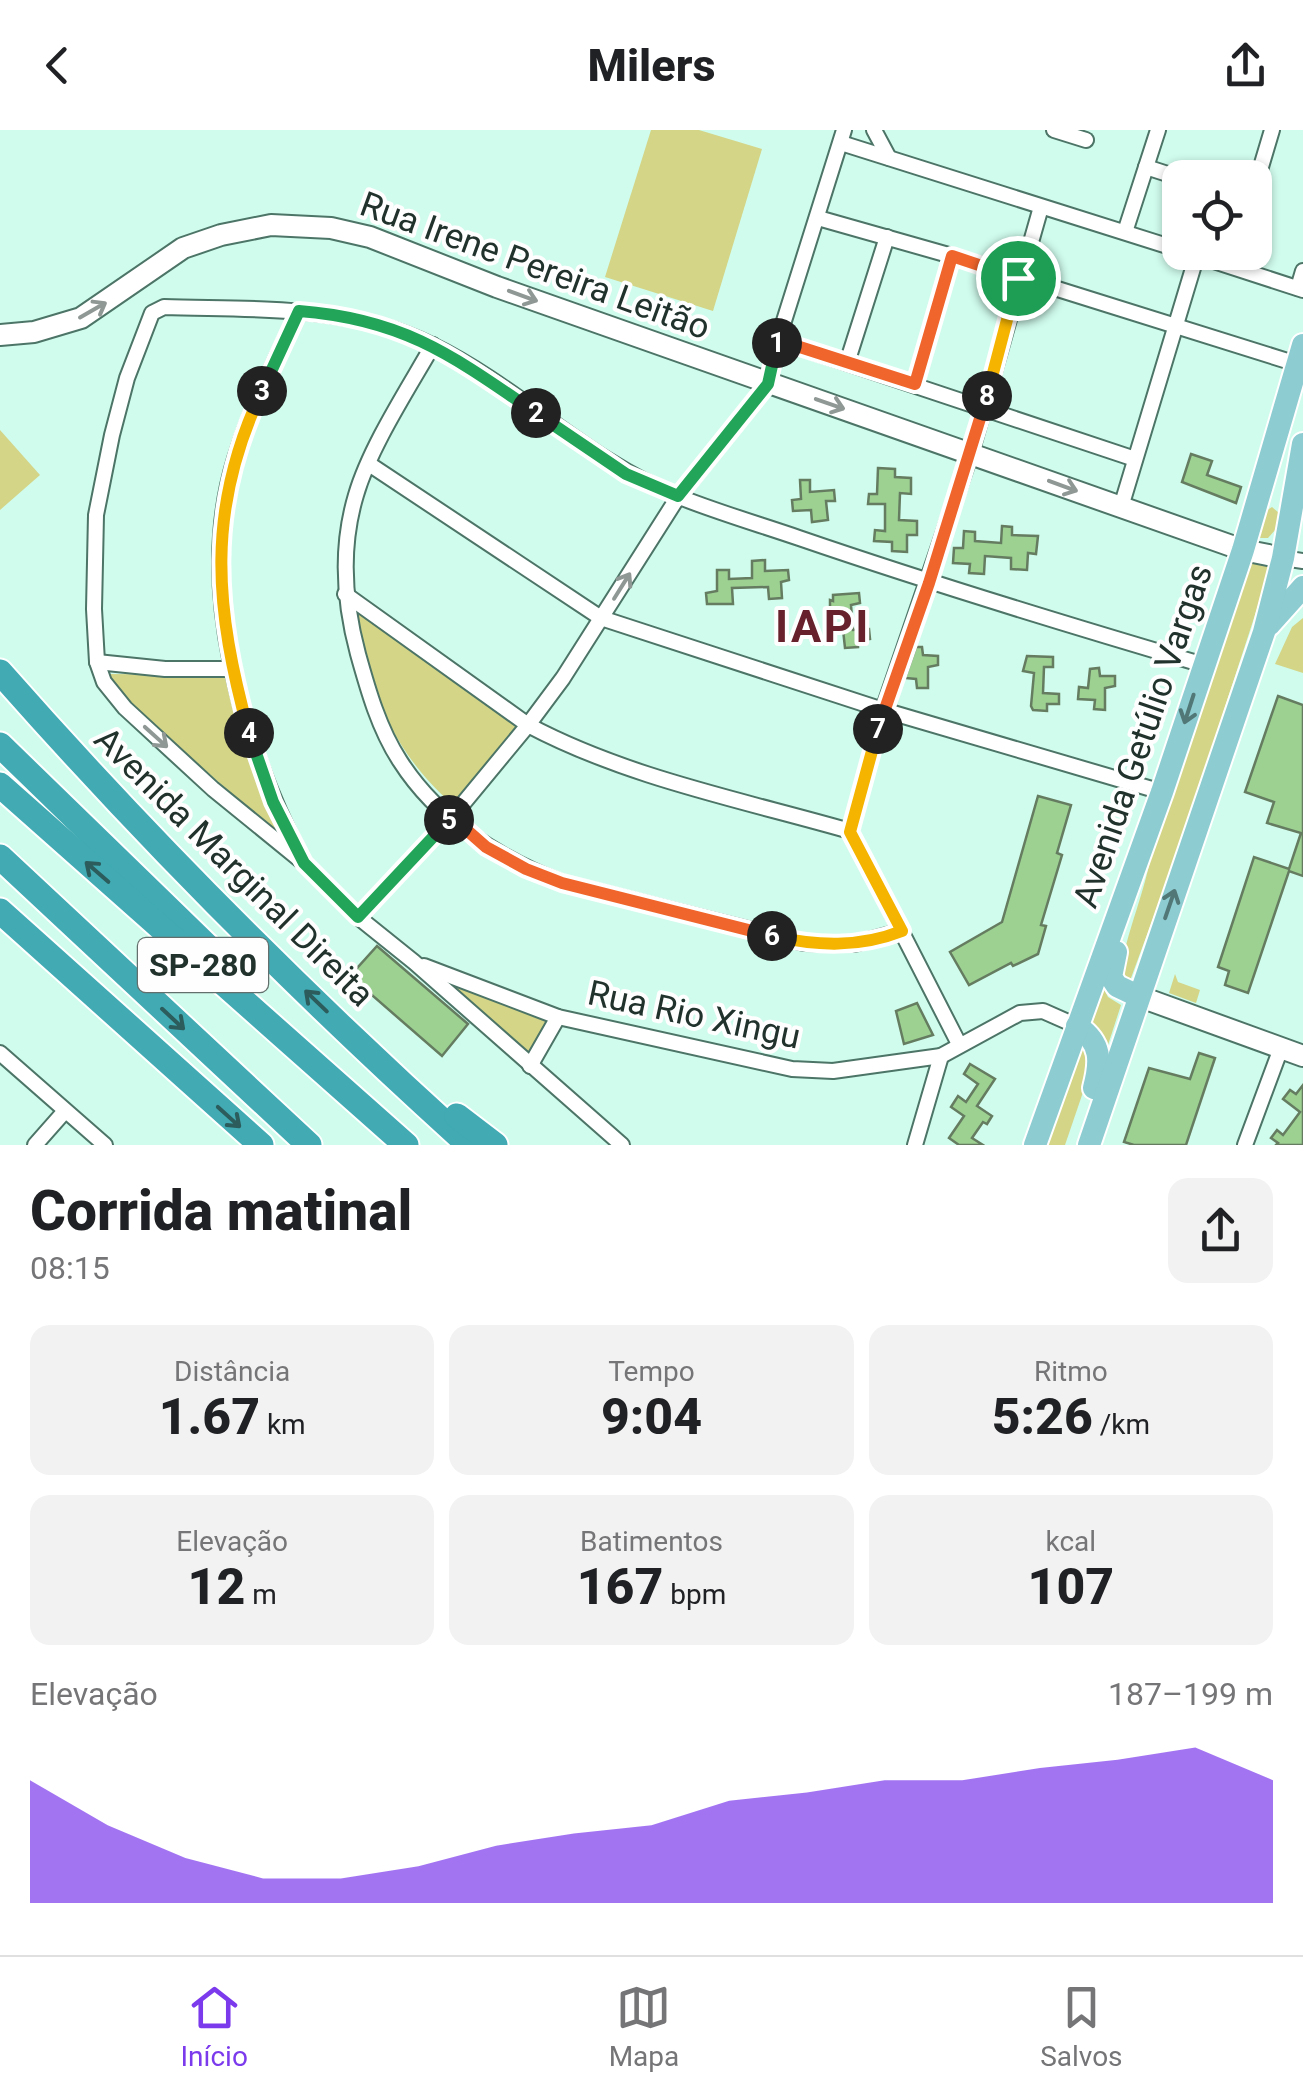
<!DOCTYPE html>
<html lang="pt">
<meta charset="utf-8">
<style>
:root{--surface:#fff;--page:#f2f2f2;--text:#202124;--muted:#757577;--line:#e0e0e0;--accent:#7c3aed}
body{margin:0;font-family:Roboto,sans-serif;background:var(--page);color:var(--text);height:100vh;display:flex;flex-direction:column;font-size:38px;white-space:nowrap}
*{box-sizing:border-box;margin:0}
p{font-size:32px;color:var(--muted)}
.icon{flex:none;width:55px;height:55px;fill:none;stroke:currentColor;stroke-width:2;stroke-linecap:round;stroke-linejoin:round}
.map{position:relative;height:1015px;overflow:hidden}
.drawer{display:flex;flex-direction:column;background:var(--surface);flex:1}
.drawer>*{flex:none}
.controls{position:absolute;left:1162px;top:30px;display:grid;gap:20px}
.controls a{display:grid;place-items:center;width:110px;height:110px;border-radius:20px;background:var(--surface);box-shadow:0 2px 8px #0004;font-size:50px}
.pin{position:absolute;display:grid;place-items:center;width:85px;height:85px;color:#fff;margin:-42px;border:5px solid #fff;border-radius:50%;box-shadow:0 2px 10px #0007}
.km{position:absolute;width:50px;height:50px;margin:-25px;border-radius:50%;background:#222;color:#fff;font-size:28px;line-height:50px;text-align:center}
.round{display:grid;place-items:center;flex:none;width:105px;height:105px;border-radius:20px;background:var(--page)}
.head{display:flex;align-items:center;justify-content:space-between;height:170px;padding:0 30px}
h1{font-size:55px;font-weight:800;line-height:75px}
.stats{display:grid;grid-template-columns:repeat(3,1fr);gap:15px;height:170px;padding:10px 30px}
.stats div{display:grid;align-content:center;border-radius:20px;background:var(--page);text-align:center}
.stats b{font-size:50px;font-weight:800}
.stats small{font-size:28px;font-weight:400}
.stats p{font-size:28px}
.chart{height:280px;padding:20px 30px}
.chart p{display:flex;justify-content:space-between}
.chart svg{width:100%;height:180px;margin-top:10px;fill:var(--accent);opacity:.7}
header{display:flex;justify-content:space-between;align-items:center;height:130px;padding:0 30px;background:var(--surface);font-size:45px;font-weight:800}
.dock{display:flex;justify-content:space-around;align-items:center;height:140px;border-top:2px solid var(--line);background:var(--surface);font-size:28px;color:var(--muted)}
.dock a{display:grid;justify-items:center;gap:5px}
.dock .current{color:var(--accent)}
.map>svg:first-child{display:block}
.green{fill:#d4d587}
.building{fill:#9cd192;stroke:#657c60;stroke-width:2.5}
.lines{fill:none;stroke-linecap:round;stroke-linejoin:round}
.street-casing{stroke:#4c7467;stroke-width:18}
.secondary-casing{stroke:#4c7467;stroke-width:24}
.primary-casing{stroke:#fff;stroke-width:26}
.highway-casing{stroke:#fff;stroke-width:29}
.street{stroke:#fff;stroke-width:14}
.secondary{stroke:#fff;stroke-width:20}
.primary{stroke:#8dccd1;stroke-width:22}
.highway{stroke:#41aab3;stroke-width:25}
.oneway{stroke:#909896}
.oneway2{stroke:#527777}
.oneway3{stroke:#2c5c5c}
.split-1-casing{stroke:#fff;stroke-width:20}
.split-2-casing{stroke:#fff;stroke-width:20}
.split-3-casing{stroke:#fff;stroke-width:20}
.split-4-casing{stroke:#fff;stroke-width:20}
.split-5-casing{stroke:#fff;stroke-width:20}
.split-6-casing{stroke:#fff;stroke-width:20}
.split-7-casing{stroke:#fff;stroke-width:20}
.split-8-casing{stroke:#fff;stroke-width:20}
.split-9-casing{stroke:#fff;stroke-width:20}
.split-1{stroke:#f0652b;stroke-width:12}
.split-2{stroke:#22a559;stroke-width:12}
.split-3{stroke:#22a559;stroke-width:12}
.split-4{stroke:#f5b400;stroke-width:12}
.split-5{stroke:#22a559;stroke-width:12}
.split-6{stroke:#f0652b;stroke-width:12}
.split-7{stroke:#f5b400;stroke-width:12}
.split-8{stroke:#f0652b;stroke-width:12}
.split-9{stroke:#f5b400;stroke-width:12}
.labels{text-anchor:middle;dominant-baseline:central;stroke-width:8;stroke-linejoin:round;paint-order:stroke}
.shield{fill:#fefefe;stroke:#636f6c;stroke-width:2.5}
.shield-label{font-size:32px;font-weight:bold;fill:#21322d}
.street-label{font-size:35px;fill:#21322d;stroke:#fefefe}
.district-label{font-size:45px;font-weight:bold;letter-spacing:2.5px;fill:#67212c;stroke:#fefefe}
</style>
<header><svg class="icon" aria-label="back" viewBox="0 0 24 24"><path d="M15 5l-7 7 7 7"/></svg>Milers<svg class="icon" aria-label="share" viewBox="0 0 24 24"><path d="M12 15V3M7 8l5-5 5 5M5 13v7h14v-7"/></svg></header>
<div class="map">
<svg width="1303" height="1015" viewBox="0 0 1303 1015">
<rect width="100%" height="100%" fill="#d0fced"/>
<g class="green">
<path d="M651,0H699L762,19L713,181L605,147Z"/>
<path d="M0,300L40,345L0,380Z"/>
<path d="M1272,377L1279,383L1276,399L1268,408H1255L1261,384Z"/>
<path d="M1249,429L1270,432L1268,445L1178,721L1128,856L1120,848C1125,801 1148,759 1153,711Z"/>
<path d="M350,470L521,595L452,674C383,612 373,556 350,470Z"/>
<path d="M1303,488V543L1275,534L1292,497Z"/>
<path d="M107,544L234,545L250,621L265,667L292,717L138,581Z"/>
<path d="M1175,844L1178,852L1200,860L1196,873L1169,863Z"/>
<path d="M450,854L551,890L529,925Z"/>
<path d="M1102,855L1108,867L1121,875L1108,915L1099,902L1087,895Z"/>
<path d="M1083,916L1094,930L1065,1015H1039L1072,924Z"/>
</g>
<g class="building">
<path d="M1191,324L1212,331L1207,345L1241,357L1236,373L1182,352Z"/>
<path d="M878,338L895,339V347L911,348V364L900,363L899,390L917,391V405H907V422L892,421V412L874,411L875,400L885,401V374H868L869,364H877Z"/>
<path d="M800,350H810V362L834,360L835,371H826L828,390L812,392L811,380L793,381L792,370L801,369Z"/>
<path d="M1002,396L1012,397V405L1038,406L1036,424L1028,423L1027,440L1011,439V428L985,426L984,444L969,443L970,434L953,433L954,418H963L964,401L975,402V411L1001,413Z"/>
<path d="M765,430V441L788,440L789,450L781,452L782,468L769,469L768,457L732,458L733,474H707L706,463L717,461V440H729V449L752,448V431Z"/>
<path d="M859,463L860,473L851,475L853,500L869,499L870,509L858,511V517L845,518L841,481H830V470L833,471V465Z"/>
<path d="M916,517H922L923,525L938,526V535L928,537V558H917L916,549L905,548Z"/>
<path d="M1027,526L1053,527V537H1044L1043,563L1059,564V574H1047V581L1033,580L1031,576L1034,543L1023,541Z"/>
<path d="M1099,538L1100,546H1115V556L1105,558V580L1094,579L1095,570L1078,569L1079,557L1088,558L1090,539Z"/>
<path d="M1278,566L1303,575V746L1289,741L1248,863L1225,855L1229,841L1218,837L1254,727L1289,739L1301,703L1267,693L1274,672L1245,662Z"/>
<path d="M1038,666L1071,675L1057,723L1062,725L1041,795L1046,796L1038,824L1013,836L1011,833L969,855L950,822L1002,792Z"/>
<path d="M377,816L468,894L442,926L350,846Z"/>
<path d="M917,873L933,905L904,914L896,881Z"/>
<path d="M1199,923L1215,928L1186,1015H1134L1124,1012L1149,938L1190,949Z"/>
<path d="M970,934L995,949L977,976L992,986L987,994L983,992L972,1008L983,1015H959L949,1008L964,986L951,977L958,966L966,972L978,954L964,944Z"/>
<path d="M1303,955V1015H1276L1278,1013L1271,1008L1277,1000L1283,1005L1300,982L1283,969L1290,960L1296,964Z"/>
</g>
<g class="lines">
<g class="street-casing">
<g id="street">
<path d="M874,0L889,28"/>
<path d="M1054,0L1086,10"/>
<path d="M841,13L1180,120"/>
<path d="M1146,37L1180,48"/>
<path d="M1255,57L1272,0"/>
<path d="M818,88L952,126L1297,234"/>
<path d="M1125,102L1158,0"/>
<path d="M1189,123L1303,160"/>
<path d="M1298,158L1303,141"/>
<path d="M299,181C276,230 251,277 235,329C195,458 242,610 301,727"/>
<path d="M778,210L1135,329"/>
<path d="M433,215C408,259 370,317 356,365C340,418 344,472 358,524C368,560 379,599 400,631C437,689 499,729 563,753L804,813L854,814L902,801"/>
<path d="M847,233L887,107"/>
<path d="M915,255L952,126"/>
<path d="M369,334L601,488L883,580L1162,662"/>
<path d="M1121,377L1197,125"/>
<path d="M1283,428L1303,431"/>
<path d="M345,464L528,595C628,648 742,670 850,701"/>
<path d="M97,532L165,539H234"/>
<path d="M358,787L452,687L528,595L563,548L678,367L768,254L778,210L844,0"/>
<path d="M424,836L558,887L792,939L833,941L941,926L1020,883L1043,881L1077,896"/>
<path d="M959,914L850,701L883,580L971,323L1041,77"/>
<path d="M0,923L105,1015"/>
<path d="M530,936L558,887"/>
<path d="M35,1015L65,981"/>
<path d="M622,1015L414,832L358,787L304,733L213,659L125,578L104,552L97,532L94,479L96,385L112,305L127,248L152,183L164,177C255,180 349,174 432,215C519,257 586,330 677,366C717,382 758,394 799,408C933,454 1068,495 1204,535"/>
<path d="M915,1015L941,926"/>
<path d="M1245,1015L1281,918"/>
</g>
</g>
<g class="secondary-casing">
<g id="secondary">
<path d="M0,205L34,202L81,188L183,118L221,105L271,95L331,98L370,107L497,157L1243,420L1283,428"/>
<path d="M1138,866L1303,926"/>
</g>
</g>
<g class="primary-casing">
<g id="primary">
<path d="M1269,495L1303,457"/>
<path d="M1116,822L1111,847L1117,856L1138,866"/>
<path d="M1077,896C1102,913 1101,931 1094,958"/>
<path d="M1035,1015L1162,662L1243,420L1303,215"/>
<path d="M1089,1015L1264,502L1283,428L1303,314"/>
</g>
</g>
<g class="highway-casing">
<g id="highway">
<path d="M0,542C147,709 304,866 469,1015"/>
<path d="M0,615L211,820"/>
<path d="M0,655L406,1015"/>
<path d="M0,727L309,1015"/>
<path d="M0,781L261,1015"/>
<path d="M457,986L495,1015"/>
</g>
</g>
<use href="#street" class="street"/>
<use href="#secondary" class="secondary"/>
<use href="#primary" class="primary"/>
<use href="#highway" class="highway"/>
</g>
<defs><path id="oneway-shaft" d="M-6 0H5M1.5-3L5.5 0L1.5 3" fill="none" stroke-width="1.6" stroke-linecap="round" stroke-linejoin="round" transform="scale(2.5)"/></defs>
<g class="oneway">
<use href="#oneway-shaft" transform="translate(523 166) rotate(20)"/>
<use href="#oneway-shaft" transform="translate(93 180) rotate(-30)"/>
<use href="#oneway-shaft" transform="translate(830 274) rotate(19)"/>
<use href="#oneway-shaft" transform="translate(1063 356) rotate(20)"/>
<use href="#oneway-shaft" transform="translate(622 456) rotate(-58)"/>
<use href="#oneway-shaft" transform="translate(156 607) rotate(42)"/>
</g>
<g class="oneway2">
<use href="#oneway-shaft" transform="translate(1189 579) rotate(108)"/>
<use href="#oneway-shaft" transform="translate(1170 774) rotate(-71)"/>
</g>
<g class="oneway3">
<use href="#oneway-shaft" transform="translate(97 742) rotate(-139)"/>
<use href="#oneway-shaft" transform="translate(316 871) rotate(-136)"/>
<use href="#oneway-shaft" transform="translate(173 889) rotate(43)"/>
<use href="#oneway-shaft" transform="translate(229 987) rotate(42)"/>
</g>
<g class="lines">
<g class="split-1-casing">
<path id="split-1" d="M777,213L778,210L915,254L952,126L1018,148"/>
</g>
<g class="split-2-casing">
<path id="split-2" d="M536,283L626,344L678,366L768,254L777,213"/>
</g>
<g class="split-3-casing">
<path id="split-3" d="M262,261L299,181C404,189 453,226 536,283"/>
</g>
<g class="split-4-casing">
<path id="split-4" d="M249,603C215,479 205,381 262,261"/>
</g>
<g class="split-5-casing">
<path id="split-5" d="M249,603L273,672L304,733L358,787L449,690"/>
</g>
<g class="split-6-casing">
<path id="split-6" d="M449,690L452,687L486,717L526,739L562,753L772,806"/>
</g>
<g class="split-7-casing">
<path id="split-7" d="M772,806C817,816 859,818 902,801L850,702L878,599"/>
</g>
<g class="split-8-casing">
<path id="split-8" d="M878,599L929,453L987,266"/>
</g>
<g class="split-9-casing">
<path id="split-9" d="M987,266L1018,148"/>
</g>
<use href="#split-1" class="split-1"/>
<use href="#split-2" class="split-2"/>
<use href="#split-3" class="split-3"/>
<use href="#split-4" class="split-4"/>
<use href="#split-5" class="split-5"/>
<use href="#split-6" class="split-6"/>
<use href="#split-7" class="split-7"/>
<use href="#split-8" class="split-8"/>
<use href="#split-9" class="split-9"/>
</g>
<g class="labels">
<rect class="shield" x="138" y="808" width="130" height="54" rx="8"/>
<g class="shield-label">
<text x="203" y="835">SP-280</text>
</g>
<g class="street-label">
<text transform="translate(535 136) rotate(20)">Rua Irene Pereira Leitão</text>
<text transform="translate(1143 606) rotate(-71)">Avenida Getúlio Vargas</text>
<text transform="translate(234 737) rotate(45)">Avenida Marginal Direita</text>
<text transform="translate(694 885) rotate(12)">Rua Rio Xingu</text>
</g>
<g class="district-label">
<text x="823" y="496">IAPI</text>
</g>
</g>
</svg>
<div class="controls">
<a><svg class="icon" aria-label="locate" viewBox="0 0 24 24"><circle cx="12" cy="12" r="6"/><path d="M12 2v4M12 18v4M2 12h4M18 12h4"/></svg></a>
</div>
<div class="pin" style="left:1018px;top:148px;background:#1e9e55"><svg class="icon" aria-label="arrive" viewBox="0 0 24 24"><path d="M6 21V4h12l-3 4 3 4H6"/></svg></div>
<b class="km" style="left:777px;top:213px">1</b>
<b class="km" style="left:536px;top:283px">2</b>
<b class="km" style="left:262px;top:261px">3</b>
<b class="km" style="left:249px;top:603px">4</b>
<b class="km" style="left:449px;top:690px">5</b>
<b class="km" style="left:772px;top:806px">6</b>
<b class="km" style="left:878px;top:599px">7</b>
<b class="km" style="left:987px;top:266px">8</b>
</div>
<section class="drawer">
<div class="head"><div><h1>Corrida matinal</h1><p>08:15</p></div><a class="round"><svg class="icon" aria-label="share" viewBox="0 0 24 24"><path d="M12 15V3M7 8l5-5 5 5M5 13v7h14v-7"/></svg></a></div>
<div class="stats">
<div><p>Distância</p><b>1.67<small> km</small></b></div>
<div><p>Tempo</p><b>9:04</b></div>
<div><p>Ritmo</p><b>5:26<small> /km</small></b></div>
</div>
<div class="stats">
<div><p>Elevação</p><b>12<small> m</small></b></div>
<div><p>Batimentos</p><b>167<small> bpm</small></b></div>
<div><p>kcal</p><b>107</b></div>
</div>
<div class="chart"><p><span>Elevação</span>187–199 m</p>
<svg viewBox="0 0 160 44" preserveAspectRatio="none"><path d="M0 44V14L10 25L20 33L30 38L40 38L50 35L60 30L70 27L80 25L90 19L100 17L110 14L120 14L130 11L140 9L150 6L160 14V44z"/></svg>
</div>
</section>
<nav class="dock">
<a class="current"><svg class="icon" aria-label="home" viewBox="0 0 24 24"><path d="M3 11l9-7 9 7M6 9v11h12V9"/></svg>Início</a>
<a><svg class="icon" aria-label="map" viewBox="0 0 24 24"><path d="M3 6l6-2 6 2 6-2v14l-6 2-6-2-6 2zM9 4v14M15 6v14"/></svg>Mapa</a>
<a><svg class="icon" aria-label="saved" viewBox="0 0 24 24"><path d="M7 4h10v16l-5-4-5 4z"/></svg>Salvos</a>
</nav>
